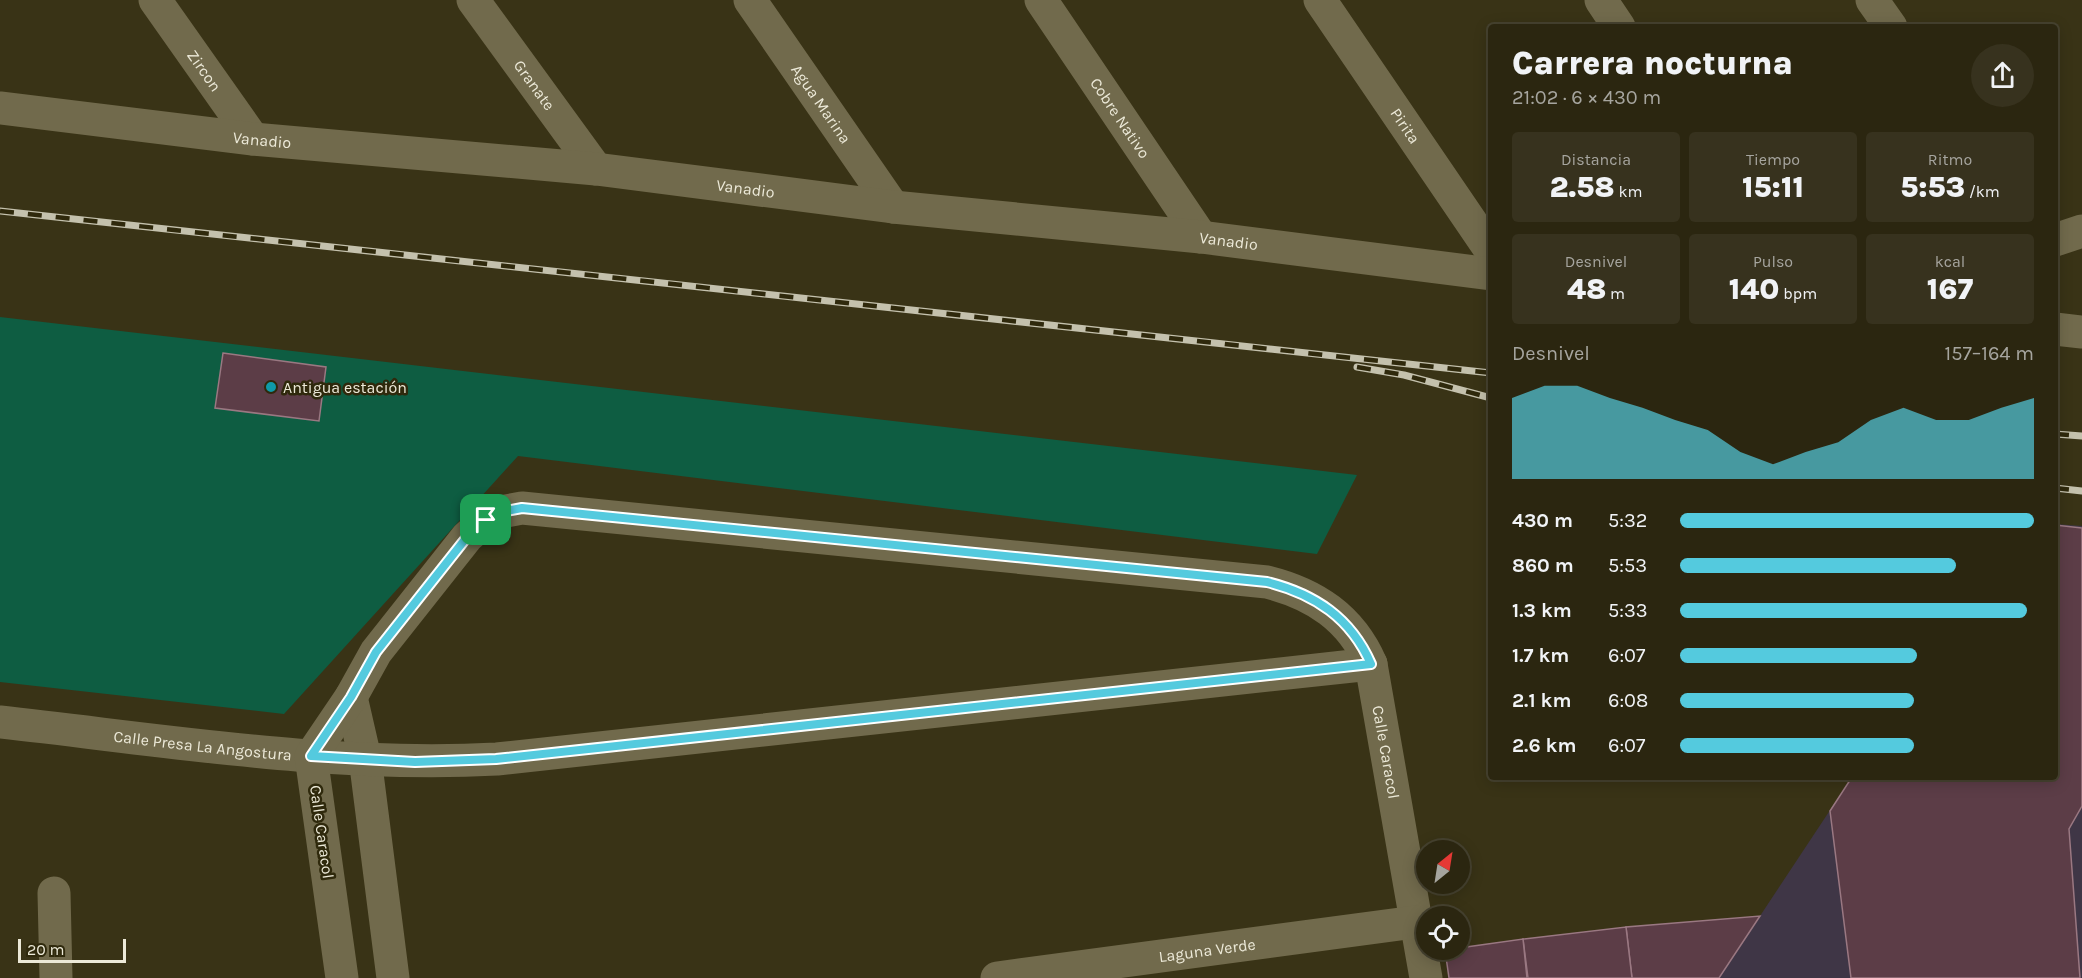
<!DOCTYPE html>
<html lang="es">
<meta charset="utf-8">
<style>
:root{--surface:#2b2610;--page:#37321e;--text:#f1f3f6;--muted:#a6a59f;--line:#474330;--accent:#54cade}
body{margin:0;font-family:Karla,sans-serif;background:var(--page);color:var(--text);height:100vh;display:flex;flex-direction:column;font-size:22px;white-space:nowrap}
*{box-sizing:border-box;margin:0}
p{font-size:20px;color:var(--muted)}
.icon{flex:none;width:33px;height:33px;fill:none;stroke:currentColor;stroke-width:2;stroke-linecap:round;stroke-linejoin:round}
.map{position:relative;flex:1;overflow:hidden}
.side{position:absolute;left:1488px;top:24px;width:570px;height:756px;display:flex;flex-direction:column;background:var(--surface);border-radius:6px;box-shadow:0 3px 15px #0003,0 0 0 2px var(--line)}
.side>*{flex:none}
.needle{width:39px;rotate:30deg}
.controls{position:absolute;left:1416px;top:840px;display:grid;gap:12px}
.controls a{display:grid;place-items:center;width:54px;height:54px;border-radius:50%;background:var(--surface);box-shadow:0 3px 15px #0003,0 0 0 2px var(--line);font-size:30px}
.scale{position:absolute;left:18px;bottom:15px;width:108px;box-sizing:border-box;padding-left:6px;border:3px solid #ece9d8;border-top:0;font-size:16px;line-height:21px;white-space:nowrap;color:#ece9d8;-webkit-text-stroke:4px #2f290c;paint-order:stroke}
.pin{position:absolute;display:grid;place-items:center;width:51px;height:51px;color:#fff;margin:-26px;border-radius:12px;box-shadow:0 3px 9px #0006}
.round{display:grid;place-items:center;flex:none;width:63px;height:63px;border-radius:32px;background:var(--page)}
.summary{display:flex;align-items:center;justify-content:space-between;height:102px;padding:0 24px}
h1{font-size:33px;font-weight:800;line-height:45px}
.figures{display:grid;grid-template-columns:repeat(3,1fr);gap:9px;height:102px;padding:6px 24px}
.figures div{display:grid;align-content:center;border-radius:6px;background:var(--page);text-align:center}
.figures b{font-size:30px;font-weight:800}
.figures small{font-size:16px;font-weight:400}
.figures p{font-size:16px}
.chart{height:168px;padding:12px 24px}
.chart p{display:flex;justify-content:space-between}
.chart svg{width:100%;height:108px;margin-top:6px;fill:var(--accent);opacity:.7}
ul{padding:0 24px;list-style:none;font-size:20px}
li{display:grid;grid-template-columns:96px 72px 1fr;align-items:center;height:45px}
li i{height:15px;border-radius:8px;background:var(--accent)}
.map>svg:first-child{display:block}
.industrial{fill:#3f3646}
.green{fill:#0e5d42}
.building{fill:#5c3d47;stroke:#9a7882;stroke-width:1.5}
.lines{fill:none;stroke-linecap:round;stroke-linejoin:round}
.minor{stroke:#716a4c;stroke-width:33}
.rail-casing{stroke:#c4c1ad;stroke-width:7}
.rail{stroke:#2f290c;stroke-width:4.5;stroke-dasharray:14;stroke-linecap:butt}
.route-casing{stroke:#fff;stroke-width:12}
.route{stroke:#54cade;stroke-width:8}
.culture-dot{fill:#0f9aa8;stroke:#2f290c;stroke-width:2}
.labels{text-anchor:middle;dominant-baseline:central;stroke-width:5;stroke-linejoin:round;paint-order:stroke}
.street-label{font-size:16px;fill:#ece9d8;stroke:#2f290c}
.poi-label{font-size:16px;fill:#ece9d8;stroke:#2f290c;text-anchor:start}
</style>
<div class="map">
<svg width="2082" height="978" viewBox="0 0 2082 978">
<rect width="100%" height="100%" fill="#393316"/>
<path class="industrial" d="M2055,524L2082,526V978H1719L1852,777H2055Z"/>
<path class="green" d="M0,317L1357,475L1317,554L518,456L284,714L0,682Z"/>
<g class="building">
<path d="M223,353L326,367L319,421L215,408Z"/>
<path d="M2055,525L2082,528V806L2069,829L2080,978H1851L1830,811L1852,777H2055Z"/>
<path d="M1760,916L1719,978H1632L1626,927Z"/>
<path d="M1626,927L1632,978H1528L1523,939Z"/>
<path d="M1523,939L1527,978H1449L1445,950Z"/>
</g>
<g class="lines">
<g class="minor">
<path id="s1" d="M155,0L253,139"/>
<path id="s2" d="M473,0L596,169"/>
<path id="s3" d="M750,0L893,207"/>
<path id="s4" d="M1041,0L1201,237"/>
<path id="s5" d="M1320,0L1491,251"/>
<path d="M1601,0L1619,27"/>
<path d="M1872,0L1891,27"/>
<path id="s6" d="M0,108L253,139L596,169L893,207L1201,237L1491,274"/>
<path d="M2055,240L2082,231"/>
<path d="M2055,329L2082,332"/>
<path d="M351,697L365,758L393,978"/>
<path id="s7" d="M0,722C164,740 331,768 497,759L1371,664"/>
<path d="M54,893L56,978"/>
<path id="s8" d="M342,978L311,756L351,697L376,652L467,537L486,520L506,511L522,508L1267,582C1315,594 1351,618 1371,664L1426,978"/>
<path id="s9" d="M997,978L1415,922"/>
</g>
<g class="rail-casing">
<g id="rail">
<path d="M0,211L1491,373"/>
<path d="M1357,367L1404,375L1491,398"/>
<path d="M2055,434L2082,436"/>
<path d="M2055,488L2082,491"/>
</g>
</g>
<use href="#rail" class="rail"/>
</g>
<g class="lines">
<g class="route-casing">
<path id="route" d="M522,508L1267,582C1315,594 1351,618 1371,664L496,759L415,762L311,756L351,697L376,652L467,537L486,520L506,511Z"/>
</g>
<use href="#route" class="route"/>
</g>
<circle class="culture-dot" cx="271" cy="387" r="6"/>
<g class="labels">
<g class="street-label">
<text stroke="none"><textPath href="#s1" startOffset="86">Zircon</textPath></text>
<text stroke="none"><textPath href="#s2" startOffset="105">Granate</textPath></text>
<text stroke="none"><textPath href="#s3" startOffset="126">Agua Marina</textPath></text>
<text stroke="none"><textPath href="#s4" startOffset="142">Cobre Nativo</textPath></text>
<text stroke="none"><textPath href="#s5" startOffset="152">Pirita</textPath></text>
<text stroke="none"><textPath href="#s6" startOffset="264">Vanadio</textPath></text>
<text stroke="none"><textPath href="#s6" startOffset="750">Vanadio</textPath></text>
<text stroke="none"><textPath href="#s6" startOffset="1236">Vanadio</textPath></text>
<text stroke="none"><textPath href="#s7" startOffset="204">Calle Presa La Angostura</textPath></text>
<text stroke="none"><textPath href="#s8" startOffset="1533">Calle Caracol</textPath></text>
<text transform="translate(322 832) rotate(82)">Calle Caracol</text>
<text stroke="none"><textPath href="#s9" startOffset="212">Laguna Verde</textPath></text>
</g>
<g class="poi-label">
<text x="283" y="387">Antigua estación</text>
</g>
</g>
</svg>
<div class="controls">
<a><svg class="needle" viewBox="-14 -14 28 28"><path d="M0-13l5 13h-10z" fill="#e53935"/><path d="M0 13l5-13h-10z" fill="#a6a59f"/></svg></a>
<a><svg class="icon" aria-label="locate" viewBox="0 0 24 24"><circle cx="12" cy="12" r="6"/><path d="M12 2v4M12 18v4M2 12h4M18 12h4"/></svg></a>
</div>
<div class="scale">20 m</div>
<div class="pin" style="left:486px;top:520px;background:#1e9e55"><svg class="icon" aria-label="arrive" viewBox="0 0 24 24"><path d="M6 21V4h12l-3 4 3 4H6"/></svg></div>
<section class="side">
<div class="summary"><div><h1>Carrera nocturna</h1><p>21:02 · 6 × 430 m</p></div><a class="round"><svg class="icon" aria-label="share" viewBox="0 0 24 24"><path d="M12 15V3M7 8l5-5 5 5M5 13v7h14v-7"/></svg></a></div>
<div class="figures">
<div><p>Distancia</p><b>2.58<small> km</small></b></div>
<div><p>Tiempo</p><b>15:11</b></div>
<div><p>Ritmo</p><b>5:53<small> /km</small></b></div>
</div>
<div class="figures">
<div><p>Desnivel</p><b>48<small> m</small></b></div>
<div><p>Pulso</p><b>140<small> bpm</small></b></div>
<div><p>kcal</p><b>167</b></div>
</div>
<div class="chart"><p><span>Desnivel</span>157–164 m</p>
<svg viewBox="0 0 160 44" preserveAspectRatio="none"><path d="M0 44V11L10 6L20 6L30 11L40 15L50 20L60 24L70 33L80 38L90 33L100 29L110 20L120 15L130 20L140 20L150 15L160 11V44z"/></svg>
</div>
<ul>
<li><b>430 m</b>5:32<i style="width:100%"></i></li>
<li><b>860 m</b>5:53<i style="width:78%"></i></li>
<li><b>1.3 km</b>5:33<i style="width:98%"></i></li>
<li><b>1.7 km</b>6:07<i style="width:67%"></i></li>
<li><b>2.1 km</b>6:08<i style="width:66%"></i></li>
<li><b>2.6 km</b>6:07<i style="width:66%"></i></li>
</ul>
</section>
</div>
